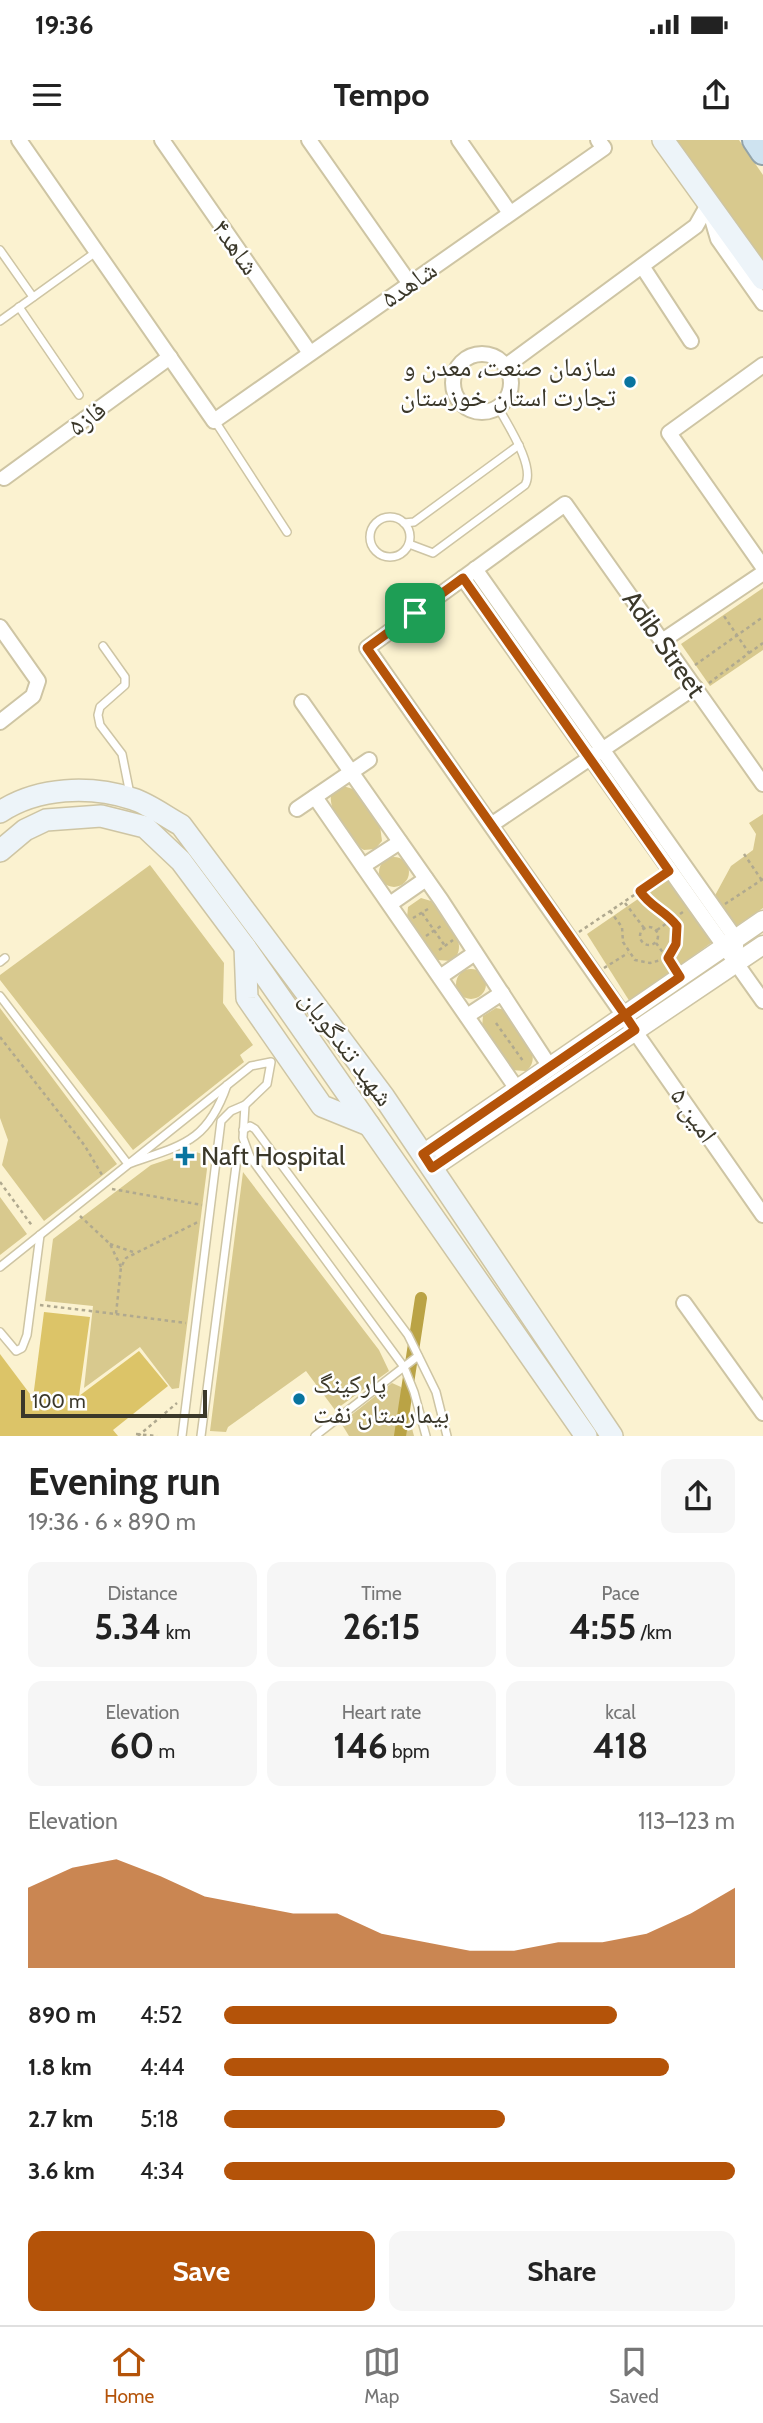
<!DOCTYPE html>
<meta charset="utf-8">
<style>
:root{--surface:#fff;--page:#f6f6f6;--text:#222;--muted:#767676;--line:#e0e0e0;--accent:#b45309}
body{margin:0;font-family:Cabin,"Noto Naskh Arabic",sans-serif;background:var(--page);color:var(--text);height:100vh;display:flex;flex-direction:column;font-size:26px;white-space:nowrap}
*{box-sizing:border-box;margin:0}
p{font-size:23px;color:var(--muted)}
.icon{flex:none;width:38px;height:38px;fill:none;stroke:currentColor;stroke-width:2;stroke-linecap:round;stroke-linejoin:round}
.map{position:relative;height:1296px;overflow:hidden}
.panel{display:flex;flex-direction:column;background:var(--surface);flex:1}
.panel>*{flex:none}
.scale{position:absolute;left:21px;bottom:18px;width:186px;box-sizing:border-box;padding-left:7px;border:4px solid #3b382a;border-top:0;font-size:19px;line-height:24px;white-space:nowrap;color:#3b382a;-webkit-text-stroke:5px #fff;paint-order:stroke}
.pin{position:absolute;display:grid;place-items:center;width:60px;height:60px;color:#fff;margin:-30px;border-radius:14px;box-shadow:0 4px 10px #0006}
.round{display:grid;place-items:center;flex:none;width:74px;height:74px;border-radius:14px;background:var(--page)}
.overview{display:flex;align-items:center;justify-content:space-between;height:119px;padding:0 28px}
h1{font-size:38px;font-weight:700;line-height:52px}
.stats{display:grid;grid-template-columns:repeat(3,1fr);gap:10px;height:119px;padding:7px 28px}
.stats div{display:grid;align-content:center;border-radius:14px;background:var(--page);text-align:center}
.stats b{font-size:35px;font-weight:700}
.stats small{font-size:19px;font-weight:400}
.stats p{font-size:19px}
.chart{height:196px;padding:14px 28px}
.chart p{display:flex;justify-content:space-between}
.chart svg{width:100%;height:126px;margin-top:7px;fill:var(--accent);opacity:.7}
.cta{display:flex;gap:14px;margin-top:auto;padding:14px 28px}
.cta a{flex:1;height:80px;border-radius:14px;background:var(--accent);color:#fff;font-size:28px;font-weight:700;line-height:80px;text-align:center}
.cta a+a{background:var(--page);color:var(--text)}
ul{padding:0 28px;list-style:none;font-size:23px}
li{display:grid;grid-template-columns:112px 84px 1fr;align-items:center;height:52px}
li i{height:18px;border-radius:9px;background:var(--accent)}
.status{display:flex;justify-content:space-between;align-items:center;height:49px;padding:0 35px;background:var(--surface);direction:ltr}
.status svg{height:19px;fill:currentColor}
header{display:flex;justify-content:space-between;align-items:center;height:91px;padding:0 28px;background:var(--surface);font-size:32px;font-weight:700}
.tab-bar{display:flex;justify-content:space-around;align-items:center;height:98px;border-top:2px solid var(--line);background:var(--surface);font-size:19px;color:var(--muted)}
.tab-bar a{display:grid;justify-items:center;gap:4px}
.tab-bar .on{color:var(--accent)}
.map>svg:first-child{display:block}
.green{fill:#d8c98e}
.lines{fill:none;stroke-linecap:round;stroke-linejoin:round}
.canal{stroke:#baa345;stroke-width:12}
.building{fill:#dcc468}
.service-casing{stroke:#cec5a4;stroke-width:10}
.minor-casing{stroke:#cec5a4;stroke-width:18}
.tertiary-casing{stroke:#cec5a4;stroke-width:21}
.secondary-casing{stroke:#cec5a4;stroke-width:24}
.trunk-casing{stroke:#93a3a8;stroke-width:28}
.path{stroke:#b0a98f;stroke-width:2.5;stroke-dasharray:3.5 3.5;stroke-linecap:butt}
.service{stroke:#fff;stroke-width:7}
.minor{stroke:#fff;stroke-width:14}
.tertiary{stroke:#fff;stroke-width:18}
.secondary{stroke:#edf4f9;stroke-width:21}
.trunk{stroke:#cee3f0;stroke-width:24}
.route-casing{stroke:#fff;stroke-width:14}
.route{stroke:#b45309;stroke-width:9}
.poi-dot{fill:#09749f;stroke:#fff;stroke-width:2.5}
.labels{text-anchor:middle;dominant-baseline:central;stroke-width:5;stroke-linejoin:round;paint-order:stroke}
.street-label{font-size:26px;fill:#3b382a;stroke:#fff}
.poi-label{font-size:26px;fill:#3b382a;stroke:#fff;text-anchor:start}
</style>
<div class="status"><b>19:36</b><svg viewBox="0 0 49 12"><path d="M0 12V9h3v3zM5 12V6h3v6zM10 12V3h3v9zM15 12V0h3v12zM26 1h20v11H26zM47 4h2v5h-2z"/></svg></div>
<header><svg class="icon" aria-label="menu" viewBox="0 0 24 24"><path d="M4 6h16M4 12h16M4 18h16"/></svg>Tempo<svg class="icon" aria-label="share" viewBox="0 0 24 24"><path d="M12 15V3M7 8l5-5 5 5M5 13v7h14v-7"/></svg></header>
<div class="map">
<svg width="763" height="1296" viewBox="0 0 763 1296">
<rect width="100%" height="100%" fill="#fbf2d0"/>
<g class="green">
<path d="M674,0H739L763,35V121Z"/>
<path d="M763,448V510L710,546L681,504Z"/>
<path d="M343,646L353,649L380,686L382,701L375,709L364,710C350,703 328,671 331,655Z"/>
<path d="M763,674V768L732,789L712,761L731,726L753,710L756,694L749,683Z"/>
<circle cx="394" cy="732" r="15"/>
<path d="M150,725L224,823L223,863L253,905L240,915L244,922L133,1010L0,840V835Z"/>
<path d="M670,737L715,800L630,862L587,794Z"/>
<path d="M421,758L431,761C442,776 473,804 452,821L437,820L407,778L408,767Z"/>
<circle cx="471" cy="844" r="15"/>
<path d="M0,868L117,1024L44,1081L2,1025L8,1000L0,978Z"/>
<path d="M496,868L506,870C516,886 546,916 526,931L510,930L482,887L483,876Z"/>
<path d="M193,1011L202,1014L207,1029L179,1248L172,1249L140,1207L84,1248L93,1166L45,1161L53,1099L151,1025Z"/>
<path d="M243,1032L379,1210L389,1231L335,1270L306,1231L228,1287L226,1292L210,1291Z"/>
<path d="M0,1057L27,1094L0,1115Z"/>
<path d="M392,1243L401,1247L414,1296H349L341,1283Z"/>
</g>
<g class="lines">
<path class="canal" d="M400,1296L421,1158"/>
</g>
<path class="building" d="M44,1172L90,1177L79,1256L139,1211L168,1246L113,1290L118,1296H0V1214L33,1258Z"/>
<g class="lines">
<g class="service-casing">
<g id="service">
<path d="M0,110L33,157"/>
<path d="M19,167L79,255"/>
<path d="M0,181L96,112"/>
<path d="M215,281L287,392"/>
<circle cx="390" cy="397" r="20"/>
<path d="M404,383L414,382L519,305"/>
<path d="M409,404L433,413L525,345C536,327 507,284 498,267"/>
<path d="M103,506L125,537V545L100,567L98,575L100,585L122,614L130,654"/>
<path d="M0,822L5,818"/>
<path d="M0,856L128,1024C182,1005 207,1003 227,945"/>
<path d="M243,990L250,986L255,989L408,1195L436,1252L447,1296"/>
<path d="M0,1127L251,926L271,922L267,944L245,965L243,998L250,1017L404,1227L414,1252L426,1296"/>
<path d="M0,1192L16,1211L22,1208L27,1195L40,1095"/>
<path d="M182,1296L221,981L231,971L245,965"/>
<path d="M201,1296L237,1018L250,1017"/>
<path d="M315,1296L418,1216"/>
</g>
</g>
<g class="minor-casing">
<g id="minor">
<path d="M19,0L214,281L604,8L598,0"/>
<path d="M162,0L310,213"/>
<path d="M309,0L410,144"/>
<path d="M459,0L510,73"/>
<path d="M710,72L718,99L763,163"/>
<path d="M642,126L691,201"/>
<circle cx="482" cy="243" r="29"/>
<path d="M763,225L669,293L763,427"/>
<path d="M506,226L696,86L709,63"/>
<path d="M4,338L170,217"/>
<path d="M475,429L736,799V807"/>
<path d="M463,438L763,861"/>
<path d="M0,487L38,541L33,556L0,582"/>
<path d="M662,501L763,433"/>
<path d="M302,562L441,760L550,927"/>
<path d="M763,644L565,364L367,508L763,1075"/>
<path d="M315,657L517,949"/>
<path d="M297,669L369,620"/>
<path d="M491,685L695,547"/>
<path d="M363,726L400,702"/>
<path d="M390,764L426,739"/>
<path d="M440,837L475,813"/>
<path d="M467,876L502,853"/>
<path d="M684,1163L763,1273"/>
</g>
</g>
<g class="tertiary-casing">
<g id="tertiary">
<path d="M423,1014L763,780"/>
<path d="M432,1028L763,805"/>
</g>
</g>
<g class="secondary-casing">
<g id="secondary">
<path d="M663,0L763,139"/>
<path d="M0,672C38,647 90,645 133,659C149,664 166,677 181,685L384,957L612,1296"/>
<path d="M0,711L25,690L46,680L101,676L145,687L181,721L245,807L586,1296"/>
<path d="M245,807L247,858L322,966L369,985"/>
</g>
</g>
<g class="trunk-casing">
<path id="trunk" d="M755,0L763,12"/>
</g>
<g class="path">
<path d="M749,513L763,503"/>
<path d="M695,525L763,477"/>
<path d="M709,543L749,513L724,476"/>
<path d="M744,714L763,742"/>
<path d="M625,763L644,788"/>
<path d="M725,764L763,739"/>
<path d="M610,771L622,787L623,802L635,820L650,823L668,818L675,804L677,786C665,771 651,767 640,751"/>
<path d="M422,773L445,806"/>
<path d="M413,778L428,769"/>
<circle cx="649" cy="796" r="9"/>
<path d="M657,790L683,772"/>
<path d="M579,792L661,737"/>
<path d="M426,796L441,786"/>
<path d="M656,803L673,826"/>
<path d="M439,810L453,800"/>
<path d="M604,828L628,813"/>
<path d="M496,883L523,921"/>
<path d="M0,897L85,1006L102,1035"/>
<path d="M0,1042L33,1087"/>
<path d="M112,1049L202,1065"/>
<path d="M80,1076L110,1104L121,1127"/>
<path d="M110,1104L133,1112"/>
<path d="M40,1165L116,1174L121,1127L126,1118L200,1081"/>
<path d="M116,1174L186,1183"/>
<path d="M136,1294L157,1296"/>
<path d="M138,1296L177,1263"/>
</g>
<use href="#service" class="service"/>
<use href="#minor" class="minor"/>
<use href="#tertiary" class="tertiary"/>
<use href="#secondary" class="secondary"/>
<use href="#trunk" class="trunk"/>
</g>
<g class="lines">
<g class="route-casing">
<path id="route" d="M415,473L367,508L625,875L423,1014L432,1028L635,890L625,875L680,837L668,818L676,804L677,786C665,770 651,768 640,751L669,731L463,438L415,473"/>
</g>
<use href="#route" class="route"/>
</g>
<g class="poi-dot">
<circle cx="630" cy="242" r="7"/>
<path d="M181.5 1005.5h7v7h7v7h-7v7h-7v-7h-7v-7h7z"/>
<circle cx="299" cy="1259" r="7"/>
</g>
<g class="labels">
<g class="street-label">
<text transform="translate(236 107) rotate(55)">شاهد۴</text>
<text transform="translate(409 144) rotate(-35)">شاهد۵</text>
<text transform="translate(87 278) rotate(-36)">فاز۵</text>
<text transform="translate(664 504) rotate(55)">Adib Street</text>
<text transform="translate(347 908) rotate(53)">شهید تندگویان</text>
<text transform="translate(694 975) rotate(55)">امین ۵</text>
</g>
<g class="poi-label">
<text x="616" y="227" text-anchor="end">سازمان صنعت، معدن و<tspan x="616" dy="30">تجارت استان خوزستان</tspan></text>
<text x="201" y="1016">Naft Hospital</text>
<text x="313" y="1244">پارکینگ<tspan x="313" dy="30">بیمارستان نفت</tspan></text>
</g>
</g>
</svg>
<div class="scale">100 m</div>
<div class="pin" style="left:415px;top:473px;background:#1e9e55"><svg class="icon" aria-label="arrive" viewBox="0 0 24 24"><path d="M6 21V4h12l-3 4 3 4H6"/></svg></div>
</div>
<section class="panel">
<div class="overview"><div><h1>Evening run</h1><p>19:36 · 6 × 890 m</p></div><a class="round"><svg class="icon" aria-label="share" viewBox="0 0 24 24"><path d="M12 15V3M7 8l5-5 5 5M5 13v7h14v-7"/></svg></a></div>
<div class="stats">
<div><p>Distance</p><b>5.34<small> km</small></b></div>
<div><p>Time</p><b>26:15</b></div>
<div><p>Pace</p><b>4:55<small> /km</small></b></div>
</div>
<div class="stats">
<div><p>Elevation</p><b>60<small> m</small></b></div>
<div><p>Heart rate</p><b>146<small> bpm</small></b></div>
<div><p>kcal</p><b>418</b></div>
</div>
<div class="chart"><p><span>Elevation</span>113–123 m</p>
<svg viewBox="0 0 160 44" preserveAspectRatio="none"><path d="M0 44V16L10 9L20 6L30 12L40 19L50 22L60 25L70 25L80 32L90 35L100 38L110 38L120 35L130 35L140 32L150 25L160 16V44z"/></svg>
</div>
<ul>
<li><b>890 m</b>4:52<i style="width:77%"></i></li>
<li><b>1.8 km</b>4:44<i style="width:87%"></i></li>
<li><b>2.7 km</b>5:18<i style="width:55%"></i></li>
<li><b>3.6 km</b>4:34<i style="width:100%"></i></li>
</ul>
<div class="cta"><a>Save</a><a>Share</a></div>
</section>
<nav class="tab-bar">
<a class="on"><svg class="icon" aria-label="home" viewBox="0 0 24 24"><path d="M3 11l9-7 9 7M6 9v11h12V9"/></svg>Home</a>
<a><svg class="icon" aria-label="map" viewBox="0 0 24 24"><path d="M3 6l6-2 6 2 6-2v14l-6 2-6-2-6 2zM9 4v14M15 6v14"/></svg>Map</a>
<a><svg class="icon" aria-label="saved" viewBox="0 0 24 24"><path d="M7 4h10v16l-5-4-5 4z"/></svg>Saved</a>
</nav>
